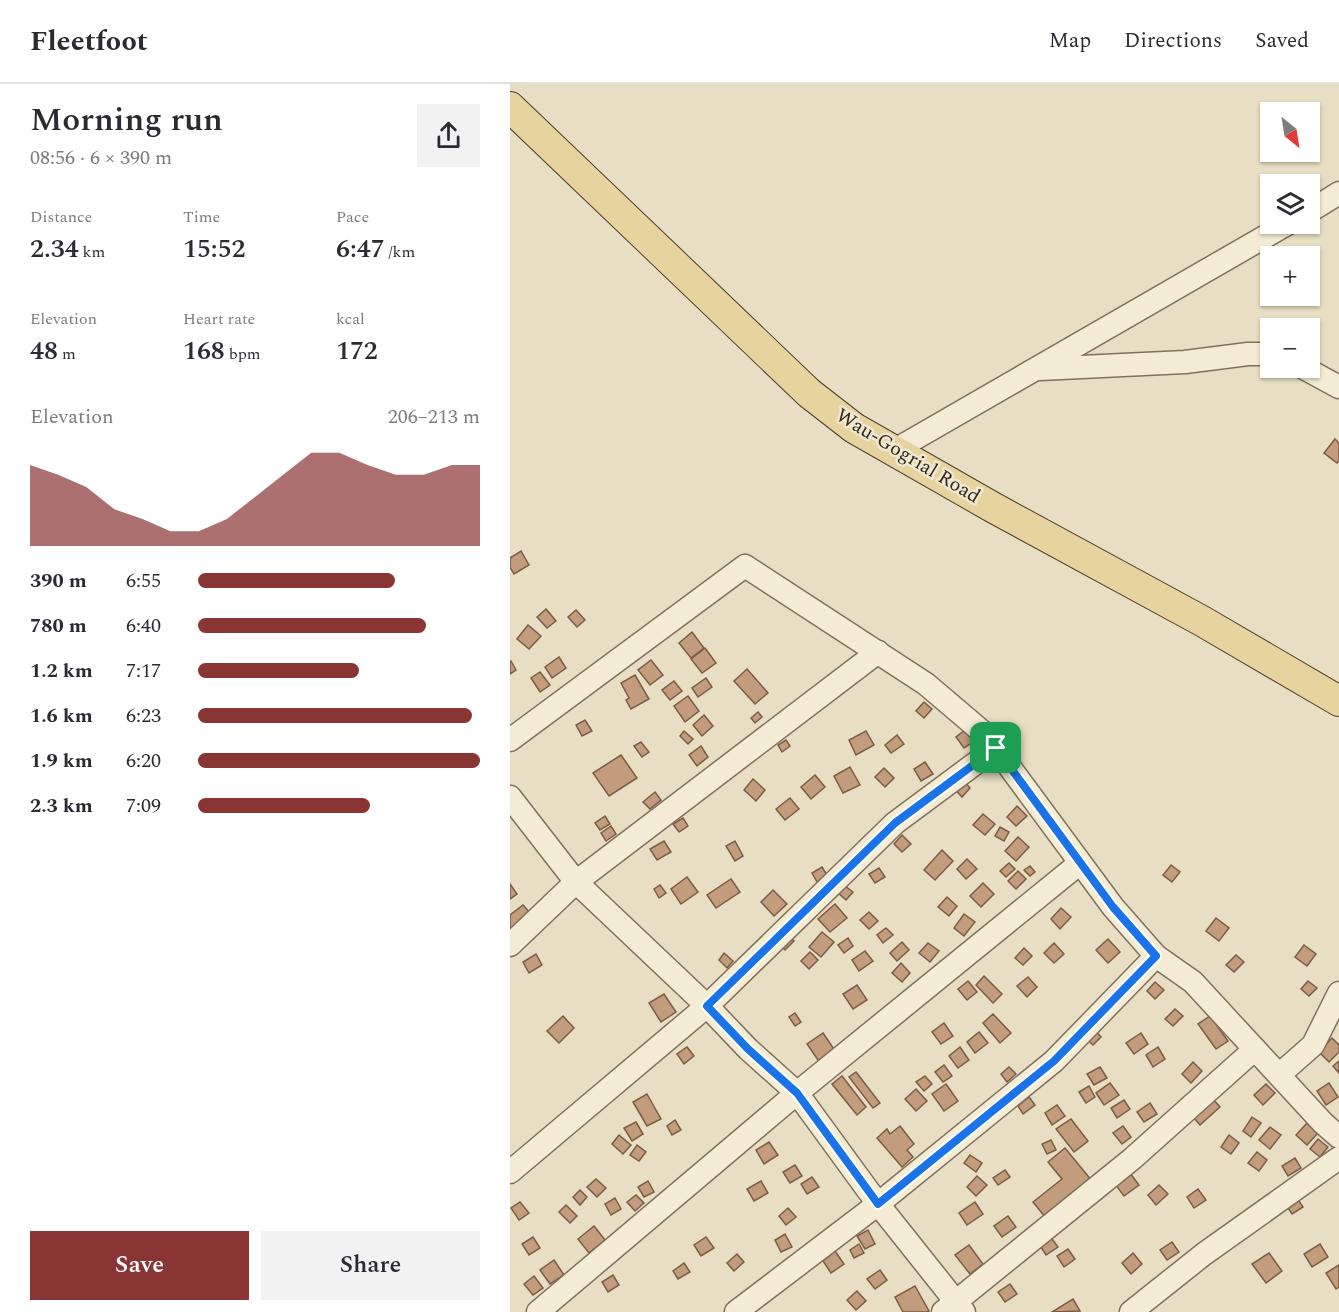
<!DOCTYPE html>
<meta charset="utf-8">
<style>
:root{--surface:#fff;--page:#f2f2f3;--text:#2b2b33;--muted:#7c7c81;--line:#e1e1e2;--accent:#883533}
body{margin:0;font-family:Spectral,serif;background:var(--page);color:var(--text);height:100vh;display:flex;flex-direction:column;font-size:22px;white-space:nowrap}
*{box-sizing:border-box;margin:0}
p{font-size:20px;color:var(--muted)}
.icon{flex:none;width:33px;height:33px;fill:none;stroke:currentColor;stroke-width:2;stroke-linecap:round;stroke-linejoin:round}
.map{position:relative;flex:1;overflow:hidden}
.side{display:flex;flex-direction:column;background:var(--surface);width:510px}
.side>*{flex:none}
.needle{width:39px;rotate:150deg}
.buttons{position:absolute;left:750px;top:18px;display:grid;gap:12px}
.buttons a{display:grid;place-items:center;width:60px;height:60px;border-radius:0px;background:var(--surface);box-shadow:0 2px 4px #0004;font-size:30px}
.pin{position:absolute;display:grid;place-items:center;width:51px;height:51px;color:#fff;margin:-26px;border-radius:12px;box-shadow:0 3px 9px #0006}
.round{display:grid;place-items:center;flex:none;width:63px;height:63px;border-radius:0px;background:var(--page)}
.summary{display:flex;align-items:center;justify-content:space-between;height:102px;padding:0 30px}
h1{font-size:33px;font-weight:600;line-height:45px}
.stats{display:grid;grid-template-columns:repeat(3,1fr);gap:9px;height:102px;padding:6px 30px}
.stats div{display:grid;align-content:center}
.stats b{font-size:26px;font-weight:600}
.stats small{font-size:16px;font-weight:400}
.stats p{font-size:16px}
.chart{height:168px;padding:12px 30px}
.chart p{display:flex;justify-content:space-between}
.chart svg{width:100%;height:108px;margin-top:6px;fill:var(--accent);opacity:.7}
.button{display:flex;gap:12px;margin-top:auto;padding:12px 30px}
.button a{flex:1;height:69px;border-radius:0px;background:var(--accent);color:#fff;font-size:24px;font-weight:600;line-height:69px;text-align:center}
.button a+a{background:var(--page);color:var(--text)}
ul{padding:0 30px;list-style:none;font-size:20px}
li{display:grid;grid-template-columns:96px 72px 1fr;align-items:center;height:45px}
li i{height:15px;border-radius:8px;background:var(--accent)}
header{display:flex;align-items:center;gap:36px;box-sizing:border-box;height:84px;padding:0 30px;background:var(--surface);border-bottom:2px solid var(--line)}
header strong{font-size:28px}
nav{display:flex;gap:33px;margin-inline-start:auto;font-size:21px}
main{display:flex;flex:1;min-height:0}
.map>svg:first-child{display:block}
.building{fill:#c29c7d;stroke:#7c5c45;stroke-width:1.5}
.lines{fill:none;stroke-linecap:round;stroke-linejoin:round}
.minor-casing{stroke:#80705c;stroke-width:25}
.major-casing{stroke:#4e3f30;stroke-width:32}
.minor{stroke:#f4ecd5;stroke-width:22}
.major{stroke:#e7d39e;stroke-width:30}
.route-casing{stroke:#fff;stroke-width:12}
.route{stroke:#1a73e8;stroke-width:8}
.labels{text-anchor:middle;dominant-baseline:central;stroke-width:5;stroke-linejoin:round;paint-order:stroke}
.street-label{font-size:20px;fill:#32281e;stroke:#f0e8d1}
</style>
<header>
<strong>Fleetfoot</strong>
<nav><a>Map</a><a>Directions</a><a>Saved</a></nav>
</header>
<main>
<section class="side">
<div class="summary"><div><h1>Morning run</h1><p>08:56 · 6 × 390 m</p></div><a class="round"><svg class="icon" aria-label="share" viewBox="0 0 24 24"><path d="M12 15V3M7 8l5-5 5 5M5 13v7h14v-7"/></svg></a></div>
<div class="stats">
<div><p>Distance</p><b>2.34<small> km</small></b></div>
<div><p>Time</p><b>15:52</b></div>
<div><p>Pace</p><b>6:47<small> /km</small></b></div>
</div>
<div class="stats">
<div><p>Elevation</p><b>48<small> m</small></b></div>
<div><p>Heart rate</p><b>168<small> bpm</small></b></div>
<div><p>kcal</p><b>172</b></div>
</div>
<div class="chart"><p><span>Elevation</span>206–213 m</p>
<svg viewBox="0 0 160 44" preserveAspectRatio="none"><path d="M0 44V11L10 15L20 20L30 29L40 33L50 38L60 38L70 33L80 24L90 15L100 6L110 6L120 11L130 15L140 15L150 11L160 11V44z"/></svg>
</div>
<ul>
<li><b>390 m</b>6:55<i style="width:70%"></i></li>
<li><b>780 m</b>6:40<i style="width:81%"></i></li>
<li><b>1.2 km</b>7:17<i style="width:57%"></i></li>
<li><b>1.6 km</b>6:23<i style="width:97%"></i></li>
<li><b>1.9 km</b>6:20<i style="width:100%"></i></li>
<li><b>2.3 km</b>7:09<i style="width:61%"></i></li>
</ul>
<div class="button"><a>Save</a><a>Share</a></div>
</section>
<div class="map">
<svg width="829" height="1228" viewBox="0 0 829 1228">
<rect width="100%" height="100%" fill="#e8dec3"/>
<g class="building">
<path d="M825,355L829,359V377L827,379L814,369Z"/>
<path d="M11,467L19,481L4,490L0,483V474Z"/>
<path d="M36,525L46,537L37,544L27,533Z"/>
<path d="M66,526L75,536L67,543L58,533Z"/>
<path d="M18,541L31,552L19,565L7,555Z"/>
<path d="M182,548L194,564L181,574L169,559Z"/>
<path d="M195,564L206,579L192,589L181,575Z"/>
<path d="M49,573L56,584L42,594L35,583Z"/>
<path d="M141,576L153,591L140,601L128,586Z"/>
<path d="M1,577L6,586L0,590V578Z"/>
<path d="M237,585L258,609L245,620L224,597Z"/>
<path d="M30,588L40,601L30,608L21,594Z"/>
<path d="M125,591L139,615L121,625L116,616L119,614L111,599Z"/>
<path d="M196,594L202,603L188,613L182,604Z"/>
<path d="M164,597L172,607L160,616L152,606Z"/>
<path d="M178,612L189,627L175,638L164,622Z"/>
<path d="M414,618L422,625L414,634L406,627Z"/>
<path d="M248,628L252,633L245,639L241,634Z"/>
<path d="M194,631L203,642L192,652L183,641Z"/>
<path d="M75,636L82,647L72,652L66,641Z"/>
<path d="M455,646L463,658L454,664L446,653Z"/>
<path d="M174,647L183,655L178,660L170,652Z"/>
<path d="M356,647L364,661L346,671L339,656Z"/>
<path d="M387,651L394,660L381,669L375,661Z"/>
<path d="M276,656L280,662L272,668L268,661Z"/>
<path d="M131,658L139,668L132,673L124,662Z"/>
<path d="M191,662L198,673L187,682L179,671Z"/>
<path d="M111,671L127,694L99,712L83,689Z"/>
<path d="M415,678L423,690L411,697L404,685Z"/>
<path d="M340,683L350,701L333,709L324,692Z"/>
<path d="M374,684L384,694L375,703L365,693Z"/>
<path d="M305,691L315,703L301,715L291,703Z"/>
<path d="M243,695L255,706L246,717L234,706Z"/>
<path d="M452,695L460,704L452,713L443,703Z"/>
<path d="M145,708L151,716L140,725L133,718Z"/>
<path d="M280,714L289,725L275,736L266,725Z"/>
<path d="M507,722L517,732L506,742L497,733Z"/>
<path d="M473,730L485,740L475,751L463,741Z"/>
<path d="M95,732L100,740L90,746L85,739Z"/>
<path d="M173,734L178,742L169,748L163,740Z"/>
<path d="M101,742L106,750L96,757L91,749Z"/>
<path d="M490,743L499,748L494,757L485,752Z"/>
<path d="M392,751L401,760L392,768L384,760Z"/>
<path d="M508,753L519,763L506,777L495,767Z"/>
<path d="M154,757L161,768L147,776L140,765Z"/>
<path d="M225,757L233,772L225,777L216,762Z"/>
<path d="M432,766L443,777L425,796L414,786Z"/>
<path d="M457,775L467,785L456,795L447,785Z"/>
<path d="M499,779L505,785L496,793L490,787Z"/>
<path d="M661,781L670,788L662,798L653,791Z"/>
<path d="M520,782L525,788L520,792L514,786Z"/>
<path d="M312,783L317,791L307,798L302,789Z"/>
<path d="M369,784L375,793L365,799L359,790Z"/>
<path d="M508,787L516,795L506,805L498,797Z"/>
<path d="M177,793L188,808L171,820L161,805Z"/>
<path d="M221,795L230,808L206,824L197,811Z"/>
<path d="M473,799L484,810L471,823L460,812Z"/>
<path d="M0,800L7,810L0,815Z"/>
<path d="M150,801L156,809L149,814L144,805Z"/>
<path d="M335,802L343,808L336,816L328,809Z"/>
<path d="M263,806L277,820L264,832L251,818Z"/>
<path d="M437,813L447,822L439,832L428,823Z"/>
<path d="M325,820L337,834L320,848L308,835Z"/>
<path d="M13,821L21,830L0,847V831Z"/>
<path d="M551,824L561,833L550,845L541,835Z"/>
<path d="M359,828L368,837L359,845L350,836Z"/>
<path d="M454,830L465,838L454,852L444,844Z"/>
<path d="M706,834L719,844L709,857L696,847Z"/>
<path d="M376,844L383,851L373,859L367,851Z"/>
<path d="M312,848L324,858L311,873L299,863Z"/>
<path d="M278,851L284,857L275,866L269,860Z"/>
<path d="M338,854L343,862L334,869L328,861Z"/>
<path d="M598,855L610,868L598,879L586,866Z"/>
<path d="M392,858L399,866L387,877L380,869Z"/>
<path d="M418,859L429,867L420,878L409,869Z"/>
<path d="M544,859L554,870L544,879L534,869Z"/>
<path d="M794,861L806,870L797,882L785,873Z"/>
<path d="M514,864L522,872L513,881L505,874Z"/>
<path d="M355,867L363,877L349,887L342,876Z"/>
<path d="M300,868L308,876L299,885L291,877Z"/>
<path d="M214,869L223,877L217,884L209,876Z"/>
<path d="M26,870L32,881L19,889L13,878Z"/>
<path d="M726,871L734,878L724,888L716,881Z"/>
<path d="M391,879L400,889L392,898L382,889Z"/>
<path d="M474,892L492,910L483,919L466,901Z"/>
<path d="M518,893L527,903L517,913L507,902Z"/>
<path d="M458,897L467,908L457,916L448,905Z"/>
<path d="M798,897L807,904L799,912L791,905Z"/>
<path d="M645,898L654,906L645,915L637,907Z"/>
<path d="M347,901L357,916L343,925L333,910Z"/>
<path d="M154,910L166,928L151,938L139,919Z"/>
<path d="M665,925L673,932L663,942L655,935Z"/>
<path d="M285,929L291,938L285,942L279,933Z"/>
<path d="M483,930L501,949L490,959L473,939Z"/>
<path d="M53,932L64,944L49,959L37,947Z"/>
<path d="M700,932L718,957L706,965L688,940Z"/>
<path d="M434,939L443,952L431,960L422,948Z"/>
<path d="M584,945L591,953L583,961L575,954Z"/>
<path d="M469,948L478,959L465,969L457,958Z"/>
<path d="M313,949L326,968L310,979L297,960Z"/>
<path d="M631,949L638,960L624,970L616,959Z"/>
<path d="M822,954L829,961V968L819,978L809,968Z"/>
<path d="M177,963L184,972L174,980L167,970Z"/>
<path d="M450,963L459,976L448,984L439,972Z"/>
<path d="M648,963L655,975L643,983L636,971Z"/>
<path d="M829,977V989L823,982Z"/>
<path d="M683,978L692,987L681,999L672,990Z"/>
<path d="M434,981L442,992L433,998L425,988Z"/>
<path d="M499,983L506,990L497,998L491,990Z"/>
<path d="M590,983L597,994L584,1001L577,990Z"/>
<path d="M346,988L370,1019L363,1024L339,993Z"/>
<path d="M332,992L356,1023L347,1031L322,1000Z"/>
<path d="M415,992L422,1000L414,1007L406,998Z"/>
<path d="M600,999L609,1011L594,1021L586,1009Z"/>
<path d="M819,999L828,1013L816,1021L807,1007Z"/>
<path d="M436,1000L448,1017L434,1027L422,1010Z"/>
<path d="M756,1000L765,1009L753,1021L744,1011Z"/>
<path d="M579,1002L585,1013L576,1019L569,1008Z"/>
<path d="M406,1005L417,1017L406,1027L395,1015Z"/>
<path d="M137,1010L151,1035L137,1042L123,1018Z"/>
<path d="M519,1013L525,1021L513,1030L508,1022Z"/>
<path d="M702,1014L710,1023L690,1041L682,1032Z"/>
<path d="M614,1016L620,1025L607,1034L601,1024Z"/>
<path d="M640,1019L647,1030L634,1038L627,1028Z"/>
<path d="M547,1021L555,1032L542,1041L535,1029Z"/>
<path d="M742,1033L751,1039L741,1053L733,1047Z"/>
<path d="M561,1035L578,1057L564,1068L546,1045Z"/>
<path d="M165,1036L171,1046L162,1051L157,1042Z"/>
<path d="M126,1038L133,1050L122,1057L114,1044Z"/>
<path d="M797,1039L808,1049L797,1061L786,1051Z"/>
<path d="M390,1042L404,1060L397,1066L403,1073L392,1083L367,1054L377,1045L380,1050Z"/>
<path d="M613,1042L621,1053L612,1060L603,1049Z"/>
<path d="M760,1043L771,1051L760,1065L749,1056Z"/>
<path d="M109,1051L121,1061L113,1070L102,1060Z"/>
<path d="M719,1051L729,1059L721,1070L711,1063Z"/>
<path d="M808,1055L818,1063L810,1073L800,1065Z"/>
<path d="M541,1056L546,1066L537,1070L532,1060Z"/>
<path d="M259,1058L268,1071L254,1080L246,1066Z"/>
<path d="M127,1061L136,1068L129,1077L120,1071Z"/>
<path d="M555,1064L582,1097L536,1134L523,1118L552,1095L538,1078Z"/>
<path d="M747,1068L757,1076L749,1087L738,1079Z"/>
<path d="M460,1071L472,1079L466,1088L454,1079Z"/>
<path d="M785,1074L791,1084L778,1092L772,1082Z"/>
<path d="M285,1081L292,1092L280,1099L273,1088Z"/>
<path d="M495,1086L500,1093L488,1101L483,1094Z"/>
<path d="M620,1089L629,1101L614,1112L605,1100Z"/>
<path d="M467,1092L477,1101L466,1112L457,1103Z"/>
<path d="M302,1093L309,1103L297,1110L291,1100Z"/>
<path d="M86,1095L96,1104L87,1113L77,1103Z"/>
<path d="M138,1097L144,1108L134,1113L128,1103Z"/>
<path d="M251,1097L258,1109L244,1117L237,1105Z"/>
<path d="M649,1101L658,1110L646,1121L638,1111Z"/>
<path d="M688,1105L696,1116L684,1124L677,1113Z"/>
<path d="M70,1106L77,1113L70,1121L63,1113Z"/>
<path d="M126,1111L134,1119L125,1127L117,1118Z"/>
<path d="M785,1111L793,1123L782,1130L774,1118Z"/>
<path d="M105,1114L111,1125L101,1131L95,1120Z"/>
<path d="M10,1118L19,1129L9,1136L1,1124Z"/>
<path d="M465,1118L473,1130L457,1141L449,1129Z"/>
<path d="M56,1121L67,1132L60,1139L49,1128Z"/>
<path d="M278,1124L286,1133L276,1141L269,1132Z"/>
<path d="M498,1132L506,1143L492,1153L484,1142Z"/>
<path d="M84,1142L95,1156L79,1169L68,1155Z"/>
<path d="M358,1146L365,1160L355,1165L347,1152Z"/>
<path d="M275,1150L282,1163L271,1168L265,1156Z"/>
<path d="M540,1152L548,1163L536,1171L529,1160Z"/>
<path d="M23,1153L30,1164L19,1171L12,1160Z"/>
<path d="M196,1153L204,1164L191,1172L184,1161Z"/>
<path d="M662,1158L669,1168L657,1176L650,1166Z"/>
<path d="M349,1160L354,1169L344,1174L340,1166Z"/>
<path d="M810,1160L818,1173L802,1183L794,1170Z"/>
<path d="M459,1161L473,1180L460,1190L445,1171Z"/>
<path d="M558,1165L565,1175L554,1183L547,1172Z"/>
<path d="M325,1167L334,1180L321,1189L313,1177Z"/>
<path d="M623,1169L632,1180L621,1190L612,1179Z"/>
<path d="M759,1169L772,1187L756,1199L742,1180Z"/>
<path d="M227,1170L234,1178L224,1187L217,1179Z"/>
<path d="M44,1176L54,1191L40,1200L30,1186Z"/>
<path d="M174,1179L180,1188L168,1195L163,1187Z"/>
<path d="M829,1181V1203L826,1205L816,1189Z"/>
<path d="M370,1186L377,1196L365,1205L357,1195Z"/>
<path d="M103,1191L109,1201L98,1208L92,1198Z"/>
<path d="M24,1192L33,1204L23,1211L14,1200Z"/>
<path d="M500,1200L507,1210L495,1218L488,1208Z"/>
<path d="M405,1202L419,1227L417,1228H393L385,1213Z"/>
<path d="M347,1207L356,1217L346,1226L337,1216Z"/>
<path d="M563,1215L570,1227L542,1228Z"/>
</g>
<g class="lines">
<g class="minor-casing">
<g id="minor">
<path d="M800,127L829,109"/>
<path d="M794,284L829,303"/>
<path d="M530,285L675,278L738,270H760"/>
<path d="M385,366L777,140"/>
<path d="M0,656L235,482L416,600L476,651L603,823L646,872L683,898L813,1039L829,1053"/>
<path d="M0,713L66,798L197,922L238,965L287,1009L368,1120L454,1228"/>
<path d="M0,861L66,798L368,568"/>
<path d="M769,991L803,961L829,909"/>
<path d="M0,1088L197,922L385,739L486,664"/>
<path d="M28,1228L287,1009L570,779"/>
<path d="M226,1228L368,1120L544,977L646,872"/>
<path d="M433,1228L622,1075L745,965"/>
<path d="M621,1228L694,1170L829,1074"/>
</g>
</g>
<g class="major-casing">
<path id="major" d="M0,23L299,309L344,344L484,424L692,537L829,617"/>
</g>
<use href="#minor" class="minor"/>
<use href="#major" class="major"/>
</g>
<g class="lines">
<g class="route-casing">
<path id="route" d="M486,664L603,823L646,872L544,977L368,1120L287,1009L238,965L197,922L385,739Z"/>
</g>
<use href="#route" class="route"/>
</g>
<g class="labels">
<g class="street-label">
<text transform="translate(398 372) rotate(31)">Wau-Gogrial Road</text>
</g>
</g>
</svg>
<div class="buttons">
<a><svg class="needle" viewBox="-14 -14 28 28"><path d="M0-13l5 13h-10z" fill="#e53935"/><path d="M0 13l5-13h-10z" fill="#7c7c81"/></svg></a>
<a><svg class="icon" aria-label="layers" viewBox="0 0 24 24"><path d="M12 4l9 5-9 5-9-5zM3 14l9 5 9-5"/></svg></a>
<a>+</a>
<a>−</a>
</div>
<div class="pin" style="left:486px;top:664px;background:#1e9e55"><svg class="icon" aria-label="arrive" viewBox="0 0 24 24"><path d="M6 21V4h12l-3 4 3 4H6"/></svg></div>
</div>
</main>
